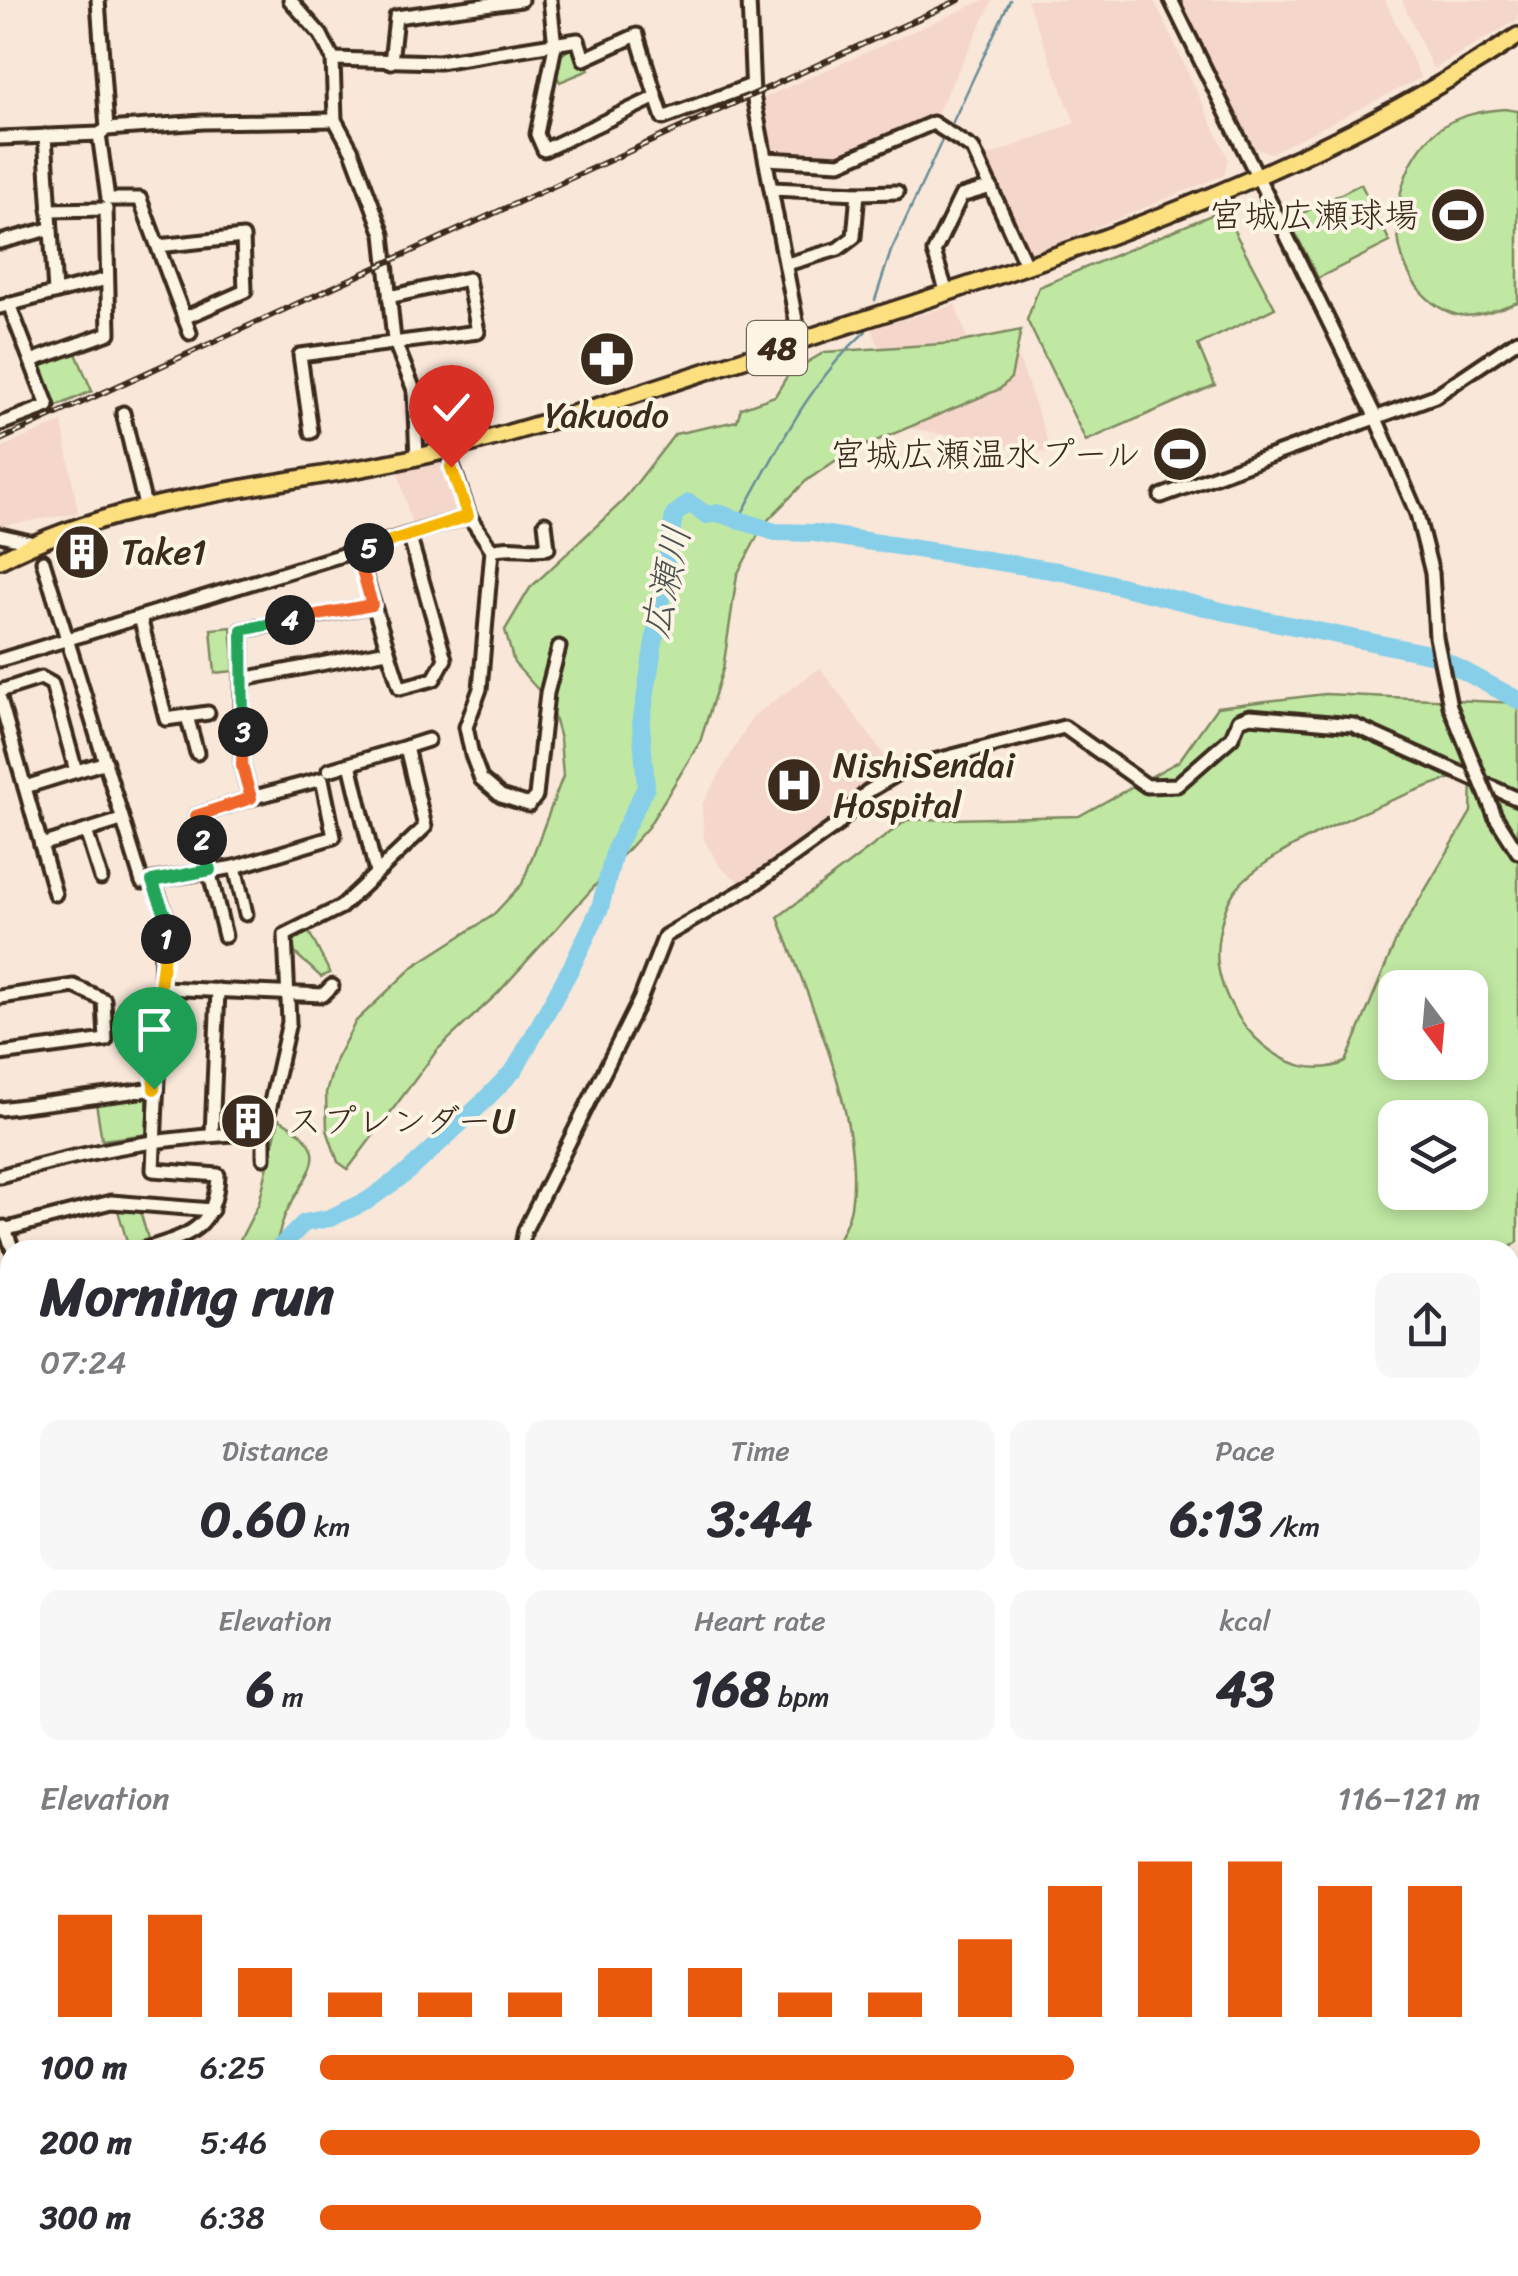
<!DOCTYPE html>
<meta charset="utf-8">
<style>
:root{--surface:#fff;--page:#f7f7f7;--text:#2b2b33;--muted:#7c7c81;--accent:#ea580c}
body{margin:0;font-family:Sriracha,"Klee One",sans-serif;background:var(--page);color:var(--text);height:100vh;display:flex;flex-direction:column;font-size:38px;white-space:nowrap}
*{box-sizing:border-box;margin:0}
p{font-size:32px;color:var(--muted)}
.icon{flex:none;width:55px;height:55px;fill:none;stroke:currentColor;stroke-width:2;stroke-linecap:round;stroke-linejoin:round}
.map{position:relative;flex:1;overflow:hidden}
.side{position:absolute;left:0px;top:1240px;width:1520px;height:1038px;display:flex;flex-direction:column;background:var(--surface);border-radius:30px 30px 0 0;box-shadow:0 5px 15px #0003}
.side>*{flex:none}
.needle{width:65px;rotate:164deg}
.buttons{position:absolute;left:1378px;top:970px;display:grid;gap:20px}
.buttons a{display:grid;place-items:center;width:110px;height:110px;border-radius:20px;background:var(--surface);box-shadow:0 5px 15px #0003;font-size:50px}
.pin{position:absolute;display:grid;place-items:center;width:85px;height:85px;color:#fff;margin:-102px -42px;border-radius:50% 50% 50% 0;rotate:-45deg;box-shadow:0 0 10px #0007}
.pin .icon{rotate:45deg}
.km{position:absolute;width:50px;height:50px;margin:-25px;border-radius:50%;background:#222;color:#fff;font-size:28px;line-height:50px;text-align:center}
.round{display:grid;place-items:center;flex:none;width:105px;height:105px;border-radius:20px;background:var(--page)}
.overview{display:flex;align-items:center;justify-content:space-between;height:170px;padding:0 40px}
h1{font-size:55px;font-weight:700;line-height:75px}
.figures{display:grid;grid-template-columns:repeat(3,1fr);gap:15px;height:170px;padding:10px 40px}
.figures div{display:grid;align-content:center;border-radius:20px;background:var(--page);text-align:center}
.figures b{font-size:50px;font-weight:700}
.figures small{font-size:28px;font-weight:400}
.figures p{font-size:28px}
.chart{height:280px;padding:20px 40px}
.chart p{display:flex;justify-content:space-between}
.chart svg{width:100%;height:180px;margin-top:10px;stroke:var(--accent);stroke-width:6}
ul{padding:0 40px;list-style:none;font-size:32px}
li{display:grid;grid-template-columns:160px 120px 1fr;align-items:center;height:75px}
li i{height:25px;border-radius:12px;background:var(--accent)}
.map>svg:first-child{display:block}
.built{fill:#f5d6cb}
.green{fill:#c0e8a3;stroke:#7e8960;stroke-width:2.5;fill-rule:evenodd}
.water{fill:#87cfe9;stroke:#698d98;stroke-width:2.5}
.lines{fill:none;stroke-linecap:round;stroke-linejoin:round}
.stream{stroke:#698d98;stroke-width:2.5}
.river{stroke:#87cfe9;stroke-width:18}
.minor-casing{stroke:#3b2a1e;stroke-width:19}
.highway-casing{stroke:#3b2a1e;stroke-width:22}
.minor{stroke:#fcf5e5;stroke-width:11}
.highway{stroke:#fce080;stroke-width:15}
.rail-casing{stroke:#3b2a1e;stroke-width:6}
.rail{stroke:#fcf5e5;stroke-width:2.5;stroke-dasharray:8;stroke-linecap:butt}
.minor-bridge-casing{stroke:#3b2a1e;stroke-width:19;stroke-linecap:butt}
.minor-bridge{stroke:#fcf5e5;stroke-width:11}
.split-1-casing{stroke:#fff;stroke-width:20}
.split-2-casing{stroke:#fff;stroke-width:20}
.split-3-casing{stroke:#fff;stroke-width:20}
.split-4-casing{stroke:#fff;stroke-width:20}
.split-5-casing{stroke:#fff;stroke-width:20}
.split-6-casing{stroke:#fff;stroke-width:20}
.split-1{stroke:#f5b400;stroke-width:12}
.split-2{stroke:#22a559;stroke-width:12}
.split-3{stroke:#f0652b;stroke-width:12}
.split-4{stroke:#22a559;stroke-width:12}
.split-5{stroke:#f0652b;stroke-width:12}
.split-6{stroke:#f5b400;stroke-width:12}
.labels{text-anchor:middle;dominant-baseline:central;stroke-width:8;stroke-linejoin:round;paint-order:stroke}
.shield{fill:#fcf5e5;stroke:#75675a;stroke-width:2.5}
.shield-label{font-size:32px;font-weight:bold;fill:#3b2a1e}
.poi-label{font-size:35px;fill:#3b2a1e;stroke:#fcf5e5;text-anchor:start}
.water-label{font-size:38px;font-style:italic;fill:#4e5351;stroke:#fcf5e5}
</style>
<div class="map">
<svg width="1518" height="2276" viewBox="0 0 1518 2276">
<rect width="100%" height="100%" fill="#f9e7d9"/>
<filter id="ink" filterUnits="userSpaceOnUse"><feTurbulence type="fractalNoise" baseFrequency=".01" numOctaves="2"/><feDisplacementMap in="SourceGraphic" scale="20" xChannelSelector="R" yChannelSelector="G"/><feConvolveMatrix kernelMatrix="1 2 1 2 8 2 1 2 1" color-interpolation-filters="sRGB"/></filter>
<g filter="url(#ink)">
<g class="built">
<path d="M984,0H993L935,117L837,157L771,154L759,100Z"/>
<path d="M1027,0H1154L1228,158L1224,175L1026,256L980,159L1075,123Z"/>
<path d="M1177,0H1385L1421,78L1271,153L1249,147Z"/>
<path d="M1402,0H1518V20L1433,69Z"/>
<path d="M955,305L969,343L1009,330L1052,454L897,426L893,386L872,328Z"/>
<path d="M62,422L78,513L0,526V448Z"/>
<path d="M441,461L458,513L412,526L398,471Z"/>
<path d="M820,668L885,756L897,757L900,764L745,886L721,868L704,840L702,805L752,717Z"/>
</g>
<g class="green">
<path d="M571,48L579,64H587L589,70L560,82L555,73L560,56Z"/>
<path d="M1504,109L1518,111V302C1498,309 1471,321 1451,313C1377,282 1384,164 1445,125C1463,114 1484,111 1504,109Z"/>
<path d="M1361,184L1390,242L1318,278L1289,220Z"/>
<path d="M1223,210L1275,308L1198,345L1215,385L1086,441L1027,320L1039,287Z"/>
<path d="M1021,330L1011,378L1000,389L845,454L806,481L764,524L737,575L723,669L700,742L648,827L497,994L438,1049L348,1169L338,1162L327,1130L326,1093L336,1059L356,1021L414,966L492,916L522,884L563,776L560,739L550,703L514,663L505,630L530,588L622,502L675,434L737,421L741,408L775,396L789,373L825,352L956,343Z"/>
<path d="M75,351L92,391L53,408L35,366Z"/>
<path d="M231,627L235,671L215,673L211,629Z"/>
<path d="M1325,694L1518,703V1242L1506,1250H833C839,1238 849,1221 851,1207C865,1118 808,999 778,917L907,820L1079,816L1179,761L1217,707ZM1462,775L1472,779L1471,812L1397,938L1346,1062C1287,1088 1226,1022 1218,966C1215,944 1222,910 1234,892C1262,849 1410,790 1462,775ZM1395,988H1470V1062H1395ZM1395,1118H1470V1192H1395Z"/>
<path d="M308,930L330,973L321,977L295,953L292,939Z"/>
<path d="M147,1097L148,1134L102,1140L96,1103Z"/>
<path d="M279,1119C337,1152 309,1167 286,1213C280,1225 280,1238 272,1250H235L259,1203Z"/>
<path d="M117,1207H139L148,1239L128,1245Z"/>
<path d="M1510,1337L1518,1339V2167L1510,2173Z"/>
<path d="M10,1514V1754L0,1763V1517Z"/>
<path d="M10,1841V2000L0,2003V1844Z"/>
<path d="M1260,2268H1429L1422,2276H1266Z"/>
</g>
<path class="water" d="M445,2268H1093L1095,2276H439Z"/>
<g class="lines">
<g class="stream">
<path d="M949,130L1010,0"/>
<path d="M875,300L891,251L944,136"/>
<path d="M737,522C776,454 806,385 866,331"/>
</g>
<g class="river">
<path d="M277,1250L304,1223L330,1218L367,1201L409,1171L479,1106L515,1069L572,966L600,908L615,849L646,787L641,724L674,515L689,503L707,515L718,513L775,532L815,533L1063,572L1221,611L1434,655L1518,700"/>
<path d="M0,1832L10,1830"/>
</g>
<g class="minor-casing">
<g id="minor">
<path d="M98,0L107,129"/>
<path d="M290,0L321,35L333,59L335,120L352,151L383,234L394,340L414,390L417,457"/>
<path d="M550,0L555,46L537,134L544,150L656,97L663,118L752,85"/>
<path d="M749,0L753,95L800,341"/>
<path d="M1171,0L1375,416L1417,514L1432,573"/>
<path d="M333,59L439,62L578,40L584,59L637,35L656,97"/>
<path d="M391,62L396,17L521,0"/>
<path d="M99,134L108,199H140L190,333"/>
<path d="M45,136L55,292"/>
<path d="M0,138L99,134L107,129L203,122L335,120"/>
<path d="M766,159L840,163L933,123L973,149L1027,267"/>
<path d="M772,189L858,193L854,237L838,249L787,264"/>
<path d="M858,193L897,192"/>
<path d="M0,242L49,229"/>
<path d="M158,246L243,237L245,291L184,318"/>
<path d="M947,293L934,252L961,196L991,187"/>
<path d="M0,307L107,279"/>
<path d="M31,361L109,333L106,209L49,210"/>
<path d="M123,413L146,510"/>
<path d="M0,424L48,406L9,304"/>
<path d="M311,432L300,355L478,332L468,279L389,297"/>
<path d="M447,450L469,516L492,550L480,689L466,727L472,755L481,779L501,796L529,805L536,796L547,693L559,647"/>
<path d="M1161,496L1435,396L1518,340"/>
<path d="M0,535L34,543"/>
<path d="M492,550C512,544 527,551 548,548L545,523"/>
<path d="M357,552L400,688L434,679L445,659L409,535"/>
<path d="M43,561L142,882L235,867L334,837L322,779L251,798L242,766V630L373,605"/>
<path d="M140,617L166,719L208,713"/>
<path d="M0,660L469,516"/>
<path d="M243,679L387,651"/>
<path d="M0,691L41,678L52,684L76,771"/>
<path d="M0,699L55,894"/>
<path d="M187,716L197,753"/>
<path d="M406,747L428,740"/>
<path d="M350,764L376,872"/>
<path d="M25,787L106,762"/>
<path d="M1495,816L1518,852"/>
<path d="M86,831L101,878"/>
<path d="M41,845L118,821"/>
<path d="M235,867L246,914"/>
<path d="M153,881L170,927L162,950L161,988"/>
<path d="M225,936L196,816L251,798"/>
<path d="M0,997L74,986L104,1000L106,1040L0,1054"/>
<path d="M0,1109L154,1089"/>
<path d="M264,1133V1158"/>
<path d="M212,1135L218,990"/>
<path d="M0,1176C91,1150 169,1135 264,1133L289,1022L285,935L341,907L425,827L406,747L329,770"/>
<path d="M4,1227L13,1250"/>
<path d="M7,1229L111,1202L212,1210"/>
<path d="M142,1250C188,1236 216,1229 218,1175L153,1170L161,988L323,995L332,986"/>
<path d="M521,1250L525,1230L640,1000L665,936L753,885L837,825L867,792L907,768L1064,727L1147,786L1177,785L1232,737L1239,720L1250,716L1353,725L1518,799"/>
<path d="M0,1367L10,1364"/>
<path d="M0,1378L10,1395"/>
<path d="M9,1482L10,1481"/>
<path d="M0,2024H10"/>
<path d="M0,2213H10"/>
<path d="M1112,2268L1116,2276"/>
</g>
</g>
<g class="highway-casing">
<path id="highway" d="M0,560C136,489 300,487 447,450C578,416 706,371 835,329C1072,253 1308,175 1518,36"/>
</g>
<use href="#minor" class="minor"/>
<use href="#highway" class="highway"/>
<g class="rail-casing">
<path id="rail" d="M0,440L959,0"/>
</g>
<use href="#rail" class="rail"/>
<g class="minor-bridge-casing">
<path id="minor-bridge" d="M1432,573L1436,637L1450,706L1495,816"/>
</g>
<use href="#minor-bridge" class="minor-bridge"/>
</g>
</g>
<g class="lines" filter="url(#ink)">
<g class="split-1-casing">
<path id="split-1" d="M154,1089L156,1020L166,939"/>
</g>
<g class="split-2-casing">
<path id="split-2" d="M166,939L170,927L152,881L210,870L202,840"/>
</g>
<g class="split-3-casing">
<path id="split-3" d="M202,840L196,816L251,798L242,766L243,732"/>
</g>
<g class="split-4-casing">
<path id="split-4" d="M243,732L242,630L290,620"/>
</g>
<g class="split-5-casing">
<path id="split-5" d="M290,620L372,605L357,552L369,548"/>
</g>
<g class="split-6-casing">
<path id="split-6" d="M369,548L468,516L451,467"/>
</g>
<use href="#split-1" class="split-1"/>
<use href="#split-2" class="split-2"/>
<use href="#split-3" class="split-3"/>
<use href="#split-4" class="split-4"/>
<use href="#split-5" class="split-5"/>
<use href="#split-6" class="split-6"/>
</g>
<defs>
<g id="stadium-disc" transform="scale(2.875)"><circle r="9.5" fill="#3b2a1e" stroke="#fcf5e5"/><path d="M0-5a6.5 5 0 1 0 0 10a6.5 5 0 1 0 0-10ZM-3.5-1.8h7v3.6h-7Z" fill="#fff"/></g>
<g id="pharmacy-disc" transform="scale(2.875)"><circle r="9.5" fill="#3b2a1e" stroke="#fcf5e5"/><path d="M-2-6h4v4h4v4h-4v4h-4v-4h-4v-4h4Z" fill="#fff"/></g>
<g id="building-disc" transform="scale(2.875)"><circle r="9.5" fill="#3b2a1e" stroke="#fcf5e5"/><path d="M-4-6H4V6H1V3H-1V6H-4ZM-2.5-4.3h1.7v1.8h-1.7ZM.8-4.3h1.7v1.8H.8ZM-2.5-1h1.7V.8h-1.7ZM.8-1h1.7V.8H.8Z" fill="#fff"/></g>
<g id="hospital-disc" transform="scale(2.875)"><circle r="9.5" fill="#3b2a1e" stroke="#fcf5e5"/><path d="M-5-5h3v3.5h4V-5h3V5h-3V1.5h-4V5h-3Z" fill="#fff"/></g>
</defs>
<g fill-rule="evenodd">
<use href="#stadium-disc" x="1458" y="215"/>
<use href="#pharmacy-disc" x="607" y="359"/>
<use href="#stadium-disc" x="1180" y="454"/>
<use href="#building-disc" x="82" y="552"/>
<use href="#hospital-disc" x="794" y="785"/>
<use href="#building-disc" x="248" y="1121"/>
</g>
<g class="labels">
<rect class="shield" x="747" y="321" width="60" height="54" rx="8"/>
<g class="shield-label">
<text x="777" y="348">48</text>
</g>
<g class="poi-label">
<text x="1419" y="215" text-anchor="end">宮城広瀬球場</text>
<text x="607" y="415" text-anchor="middle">Yakuodo</text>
<text x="1141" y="454" text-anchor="end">宮城広瀬温水プール</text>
<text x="121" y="552">Take1</text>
<text x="833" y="765">NishiSendai<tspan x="833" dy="40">Hospital</tspan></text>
<text x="287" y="1121">スプレンダーU</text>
</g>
<g class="water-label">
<text transform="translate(666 582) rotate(-78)">広瀬川</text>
</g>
</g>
</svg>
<div class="buttons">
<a><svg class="needle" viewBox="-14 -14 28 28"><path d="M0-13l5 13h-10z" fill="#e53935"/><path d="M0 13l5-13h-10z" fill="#7c7c81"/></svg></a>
<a><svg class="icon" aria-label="layers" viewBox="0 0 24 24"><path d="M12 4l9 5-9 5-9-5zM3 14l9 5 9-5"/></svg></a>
</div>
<div class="pin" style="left:154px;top:1089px;background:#1e9e55"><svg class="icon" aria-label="arrive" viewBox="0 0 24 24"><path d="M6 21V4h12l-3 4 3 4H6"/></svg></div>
<div class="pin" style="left:451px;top:467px;background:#d93025"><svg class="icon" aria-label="check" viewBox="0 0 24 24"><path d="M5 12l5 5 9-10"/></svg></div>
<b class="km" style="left:166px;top:939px">1</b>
<b class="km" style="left:202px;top:840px">2</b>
<b class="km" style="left:243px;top:732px">3</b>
<b class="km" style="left:290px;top:620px">4</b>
<b class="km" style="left:369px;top:548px">5</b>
<section class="side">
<div class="overview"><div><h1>Morning run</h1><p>07:24</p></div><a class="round"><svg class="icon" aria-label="share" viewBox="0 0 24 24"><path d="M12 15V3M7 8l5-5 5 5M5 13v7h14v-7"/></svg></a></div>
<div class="figures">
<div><p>Distance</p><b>0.60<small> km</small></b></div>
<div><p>Time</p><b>3:44</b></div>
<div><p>Pace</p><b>6:13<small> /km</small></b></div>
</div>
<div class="figures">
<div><p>Elevation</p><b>6<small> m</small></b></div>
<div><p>Heart rate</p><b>168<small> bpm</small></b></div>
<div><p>kcal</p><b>43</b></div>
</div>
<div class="chart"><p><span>Elevation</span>116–121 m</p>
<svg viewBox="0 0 160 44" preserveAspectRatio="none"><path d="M5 44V19M15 44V19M25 44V32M35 44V38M45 44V38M55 44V38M65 44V32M75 44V32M85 44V38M95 44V38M105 44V25M115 44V12M125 44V6M135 44V6M145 44V12M155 44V12"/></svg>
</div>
<ul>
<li><b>100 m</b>6:25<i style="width:65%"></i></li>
<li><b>200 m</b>5:46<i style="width:100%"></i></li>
<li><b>300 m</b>6:38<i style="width:57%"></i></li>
</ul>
</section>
</div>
